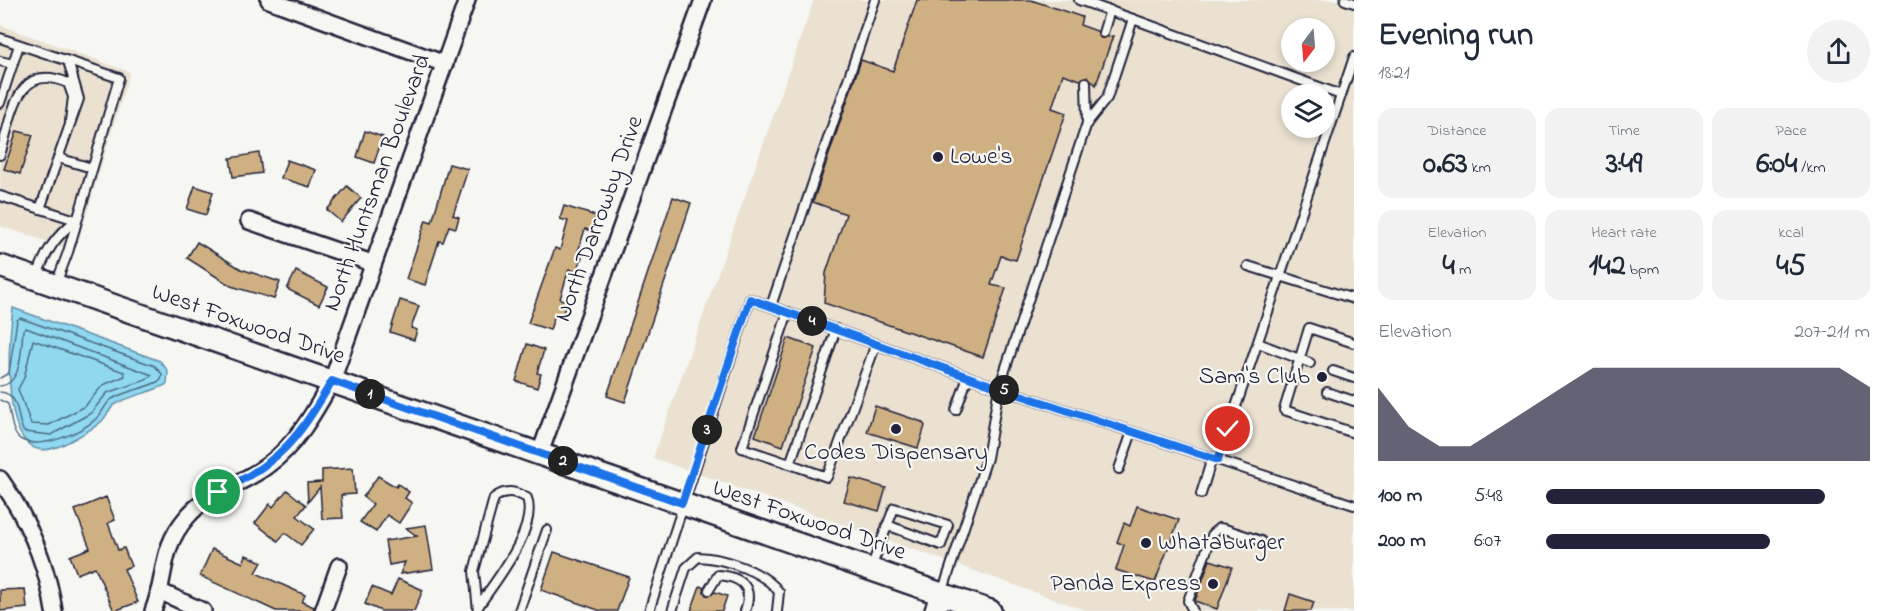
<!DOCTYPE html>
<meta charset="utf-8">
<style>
:root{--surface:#fff;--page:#f2f2f3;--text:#1f2937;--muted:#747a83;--accent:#22223b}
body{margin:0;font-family:"Indie Flower",sans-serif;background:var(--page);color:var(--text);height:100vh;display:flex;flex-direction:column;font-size:22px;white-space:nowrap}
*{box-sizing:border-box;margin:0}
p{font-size:20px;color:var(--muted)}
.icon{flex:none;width:33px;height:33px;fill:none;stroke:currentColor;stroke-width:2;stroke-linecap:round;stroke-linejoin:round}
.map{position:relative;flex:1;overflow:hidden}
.panel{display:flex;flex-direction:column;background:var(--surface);width:540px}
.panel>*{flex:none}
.needle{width:39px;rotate:196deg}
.fabs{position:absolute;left:1281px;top:18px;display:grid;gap:12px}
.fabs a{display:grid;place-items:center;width:54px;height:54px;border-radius:50%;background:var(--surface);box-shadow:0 3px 9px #0003;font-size:30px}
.pin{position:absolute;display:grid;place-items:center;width:51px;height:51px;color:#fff;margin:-26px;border:3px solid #fff;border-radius:50%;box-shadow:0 2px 6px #0007}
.km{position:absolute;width:30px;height:30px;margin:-15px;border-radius:50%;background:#222;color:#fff;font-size:16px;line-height:30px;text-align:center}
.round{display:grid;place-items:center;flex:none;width:63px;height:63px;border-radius:32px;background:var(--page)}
.headline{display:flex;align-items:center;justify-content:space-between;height:102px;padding:0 24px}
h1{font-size:33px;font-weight:700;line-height:45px}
.metrics{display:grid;grid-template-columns:repeat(3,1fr);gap:9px;height:102px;padding:6px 24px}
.metrics div{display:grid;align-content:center;border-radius:15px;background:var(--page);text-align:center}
.metrics b{font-size:30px;font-weight:700}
.metrics small{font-size:16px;font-weight:400}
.metrics p{font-size:16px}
.chart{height:168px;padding:12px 24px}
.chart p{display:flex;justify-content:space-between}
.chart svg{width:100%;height:108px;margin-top:6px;fill:var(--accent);opacity:.7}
ul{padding:0 24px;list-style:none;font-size:20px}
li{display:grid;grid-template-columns:96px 72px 1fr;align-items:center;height:45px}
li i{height:15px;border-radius:8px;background:var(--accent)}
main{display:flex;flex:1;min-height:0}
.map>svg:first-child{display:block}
.built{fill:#eae1d1;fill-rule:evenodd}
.water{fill:#8fd8f0;stroke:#638fa8;stroke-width:1.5}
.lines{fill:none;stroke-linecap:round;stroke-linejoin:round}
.shore{stroke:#4e6b83;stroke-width:1.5}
.building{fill:#cfb083;stroke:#22223b;stroke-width:1.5}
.service-casing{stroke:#22223b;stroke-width:12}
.minor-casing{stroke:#22223b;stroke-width:20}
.tertiary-casing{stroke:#22223b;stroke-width:24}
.secondary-casing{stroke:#22223b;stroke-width:26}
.service{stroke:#f6f6f2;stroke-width:8}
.minor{stroke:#f6f6f2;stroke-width:15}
.tertiary{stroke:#f6f6f2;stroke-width:20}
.secondary{stroke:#f6f6f2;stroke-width:21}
.route-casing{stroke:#fff;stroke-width:12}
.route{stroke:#1a73e8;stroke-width:8}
.poi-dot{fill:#22223b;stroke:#f6f6f2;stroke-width:2}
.labels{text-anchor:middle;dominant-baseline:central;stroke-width:4.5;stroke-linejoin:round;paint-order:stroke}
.poi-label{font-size:24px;fill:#22223b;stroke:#f6f6f2;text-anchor:start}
.street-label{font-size:24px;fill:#22223b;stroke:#f6f6f2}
</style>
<main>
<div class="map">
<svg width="1354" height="611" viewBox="0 0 1354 611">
<rect width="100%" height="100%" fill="#f6f6f2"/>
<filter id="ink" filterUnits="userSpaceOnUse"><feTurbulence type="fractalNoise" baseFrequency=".0167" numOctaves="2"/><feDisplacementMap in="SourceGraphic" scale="12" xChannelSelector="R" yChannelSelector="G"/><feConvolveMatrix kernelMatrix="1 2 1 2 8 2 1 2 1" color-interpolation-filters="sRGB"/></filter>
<g filter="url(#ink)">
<g class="built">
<path d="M814,0H1354V611H1088L653,458ZM1292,28H1324V62H1292ZM1292,94H1324V128H1292Z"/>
<path d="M0,25L130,72L75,251L0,226Z"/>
</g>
<path class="water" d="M13,308L160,361L168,371L167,384C151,393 131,395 116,404C110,407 107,416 102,421C95,428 63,446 54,448C0,466 8,348 13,308Z"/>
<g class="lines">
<g class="shore">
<path d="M33,340L124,372L125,376L103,385L85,406L49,425L31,424L18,389L24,378Z"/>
<path d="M0,378L9,373L17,320L20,318L155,366L162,374L161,380C146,389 127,390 112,399C106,403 103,411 98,417C83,432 40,451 20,439C11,433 11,414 8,404L0,400"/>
<path d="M0,386C23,384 21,347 23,330L26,328L152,375L146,380L107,393L91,413L51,435L24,432C15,418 22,394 0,392"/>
</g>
</g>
<g class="building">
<path d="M917,0H1031L1082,17L1080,25L1097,31L1101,38L1113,36L1096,85L1088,77L1080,80L1063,74L1052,108L1066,113L1016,260L1001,256L991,285L1006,288L983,357L824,303L826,273L846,214L813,202L861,60L893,71Z"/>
<path d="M17,131L33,135L20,174L4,169Z"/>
<path d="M365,131L383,137L374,163L357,157Z"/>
<path d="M259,153L262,173L233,177L230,158Z"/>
<path d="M287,160L316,170L310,187L281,178Z"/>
<path d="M449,164L468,169L453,215L459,217L456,228L449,226L443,242L439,241L425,285L406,279L426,220L432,222Z"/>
<path d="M195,186L213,192L206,215L187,209Z"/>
<path d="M347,186L361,198L341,222L327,210Z"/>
<path d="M673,197L691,203L625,402L607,396Z"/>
<path d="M564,206L596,216L591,231L585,229L577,255L582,257L577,272L569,269L560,299L567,301L562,316L555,314L550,330L528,323L555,248L560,250L568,221L560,219Z"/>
<path d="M197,242L241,269L280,282L274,299L231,286L187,258Z"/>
<path d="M296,271L328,287L319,305L287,289Z"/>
<path d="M400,300L419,306L411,328L417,330L414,340L390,332Z"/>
<path d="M788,338L816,348L783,446L755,436Z"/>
<path d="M527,344L544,350L537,373L541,374L537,388L516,381Z"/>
<path d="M875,406L922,422L925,426L918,448L867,432Z"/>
<path d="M353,468L355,494L341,495L343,518L322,519L320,487L308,502L307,483L322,482V470Z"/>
<path d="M378,476L396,487L398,484L409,492L405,498L412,503L399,523L387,515L376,532L360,522L373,504L363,497Z"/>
<path d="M851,478L886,488L879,511L844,501Z"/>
<path d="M287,490L306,505L297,516L314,529L301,545L285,533L278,541L255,523L270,504L273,507Z"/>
<path d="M106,497L115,520L108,523L118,550L124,548L131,566L124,569L138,602L114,611L95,567L77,574L70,556L90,548L75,510Z"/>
<path d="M1137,506L1179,520L1155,582L1116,570L1124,545L1117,542L1124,523L1130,526Z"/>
<path d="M426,525L433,569L400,574L405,562L389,565L385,541L417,536L406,528Z"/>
<path d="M212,549L243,563L246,555L262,562L256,573L305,595L302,602L314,607L313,611H276L200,576Z"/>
<path d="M554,552L629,577L617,611H601L541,590Z"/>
<path d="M1210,560L1232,567L1217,609L1195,601Z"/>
<path d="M398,579L423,590L414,611H381L365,604L372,587L391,595Z"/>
<path d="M700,586L704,588L706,595L715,592L727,596L722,611H691Z"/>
<path d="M25,589L27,608L0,611V590Z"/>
<path d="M1290,594L1314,602L1311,611H1285Z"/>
</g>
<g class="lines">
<g class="service-casing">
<g id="service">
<path d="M1079,0L1133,19"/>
<path d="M1345,0L1354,3"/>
<path d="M1103,33L1110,10"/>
<path d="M0,38L119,78L68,252L56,284"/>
<path d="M0,61L13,64"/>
<path d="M1086,82L1087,123"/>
<path d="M1341,95L1133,19L1107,98L1087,123L999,388L1354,505"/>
<path d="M0,103L19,45"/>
<path d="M0,155C12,118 15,60 68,83L73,97L70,121"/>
<path d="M58,158L92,168"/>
<path d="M0,196L76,220"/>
<path d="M40,209L79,99L68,61"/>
<path d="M1248,266L1354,299"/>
<path d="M37,276C46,251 55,237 76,220"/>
<path d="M771,306L875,0"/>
<path d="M788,312L742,448L790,464L836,329"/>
<path d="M1258,343L1310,363"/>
<path d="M1354,343L1309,328L1284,410L1354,433"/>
<path d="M1333,371L1354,378"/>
<path d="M1327,392L1354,401"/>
<path d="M956,410L968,377"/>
<path d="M1218,460L1354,57"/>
<path d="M790,464L827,477L876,344"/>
<path d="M1119,469L1132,432"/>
<path d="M1201,494L1212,458"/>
<path d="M871,568L894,508L948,525L941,545L887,525"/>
<path d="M709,590L718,575C742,577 754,587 745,611"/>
<path d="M478,611L474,571L494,498C506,489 514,491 527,498C538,530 495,581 478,607"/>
<path d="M519,611L547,530"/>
<path d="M649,611L750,299L999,388L987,458L942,593"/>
<path d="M672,611L686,568L698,557C723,558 764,571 779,592L777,611"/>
<path d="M1193,611L1188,601L1213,533L1219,528L1225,529L1261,541"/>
</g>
</g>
<g class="minor-casing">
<g id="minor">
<path d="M269,0L445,64"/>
<path d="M249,221L372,263"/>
<path d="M540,453L703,0"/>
<path d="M0,479C27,518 47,564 54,611"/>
<path d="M159,591L203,611"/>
<path d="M153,611C167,577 159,549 187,517C209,491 242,485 268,465C297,444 315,411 332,381L467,0"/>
<path d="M323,611L339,566"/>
</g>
</g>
<g class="tertiary-casing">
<path id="tertiary" d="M935,611L941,594"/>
</g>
<g class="secondary-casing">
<path id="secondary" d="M0,266L990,611"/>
</g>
<use href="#service" class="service"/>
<use href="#minor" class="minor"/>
<use href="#tertiary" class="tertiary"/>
<use href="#secondary" class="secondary"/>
</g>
</g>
<g class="lines" filter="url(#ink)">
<g class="route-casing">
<path id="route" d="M218,492C280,463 298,439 332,381L682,503L750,299L999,388L1218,460L1228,429"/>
</g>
<use href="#route" class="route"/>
</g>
<g class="poi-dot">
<circle cx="938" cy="157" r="6"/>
<circle cx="1322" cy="377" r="6"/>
<circle cx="896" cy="429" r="6"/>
<circle cx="1146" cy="543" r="6"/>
<circle cx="1213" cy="584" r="6"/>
</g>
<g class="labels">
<g class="poi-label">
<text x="950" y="157">Lowe's</text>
<text x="1310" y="377" text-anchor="end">Sam's Club</text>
<text x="896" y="453" text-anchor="middle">Codes Dispensary</text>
<text x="1158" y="543">Whataburger</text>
<text x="1201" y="584" text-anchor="end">Panda Express</text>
</g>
<g class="street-label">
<text transform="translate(378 183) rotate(-70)">North Huntsman Boulevard</text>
<text transform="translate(600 219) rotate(-70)">North Darrowby Drive</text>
<text transform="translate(248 325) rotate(19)">West Foxwood Drive</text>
<text transform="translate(809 521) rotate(19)">West Foxwood Drive</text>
</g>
</g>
</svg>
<div class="fabs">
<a><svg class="needle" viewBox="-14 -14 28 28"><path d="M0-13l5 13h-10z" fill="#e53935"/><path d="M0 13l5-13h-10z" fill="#747a83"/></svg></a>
<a><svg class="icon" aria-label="layers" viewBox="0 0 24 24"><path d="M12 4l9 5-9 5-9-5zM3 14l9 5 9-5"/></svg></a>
</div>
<div class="pin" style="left:218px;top:492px;background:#1e9e55"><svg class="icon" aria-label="arrive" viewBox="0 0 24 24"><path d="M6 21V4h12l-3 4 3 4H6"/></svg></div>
<div class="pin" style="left:1228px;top:429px;background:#d93025"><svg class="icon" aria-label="check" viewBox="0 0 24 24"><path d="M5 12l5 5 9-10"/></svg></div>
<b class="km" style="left:370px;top:394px">1</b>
<b class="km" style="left:563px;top:461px">2</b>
<b class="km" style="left:707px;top:430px">3</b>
<b class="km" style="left:812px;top:321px">4</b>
<b class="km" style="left:1004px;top:390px">5</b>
</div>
<section class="panel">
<div class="headline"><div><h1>Evening run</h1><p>18:21</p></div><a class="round"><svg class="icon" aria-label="share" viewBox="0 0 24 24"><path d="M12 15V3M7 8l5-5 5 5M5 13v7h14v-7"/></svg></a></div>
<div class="metrics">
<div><p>Distance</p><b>0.63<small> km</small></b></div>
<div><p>Time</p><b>3:49</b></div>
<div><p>Pace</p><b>6:04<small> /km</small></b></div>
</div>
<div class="metrics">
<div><p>Elevation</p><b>4<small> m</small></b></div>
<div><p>Heart rate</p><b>142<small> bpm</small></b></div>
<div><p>kcal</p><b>45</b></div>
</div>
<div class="chart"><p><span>Elevation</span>207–211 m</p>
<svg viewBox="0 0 160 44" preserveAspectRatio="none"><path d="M0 44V14L10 30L20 38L30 38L40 30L50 22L60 14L70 6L80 6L90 6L100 6L110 6L120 6L130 6L140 6L150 6L160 14V44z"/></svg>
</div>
<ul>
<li><b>100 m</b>5:48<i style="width:86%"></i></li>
<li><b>200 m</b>6:07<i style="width:69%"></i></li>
</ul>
</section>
</main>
